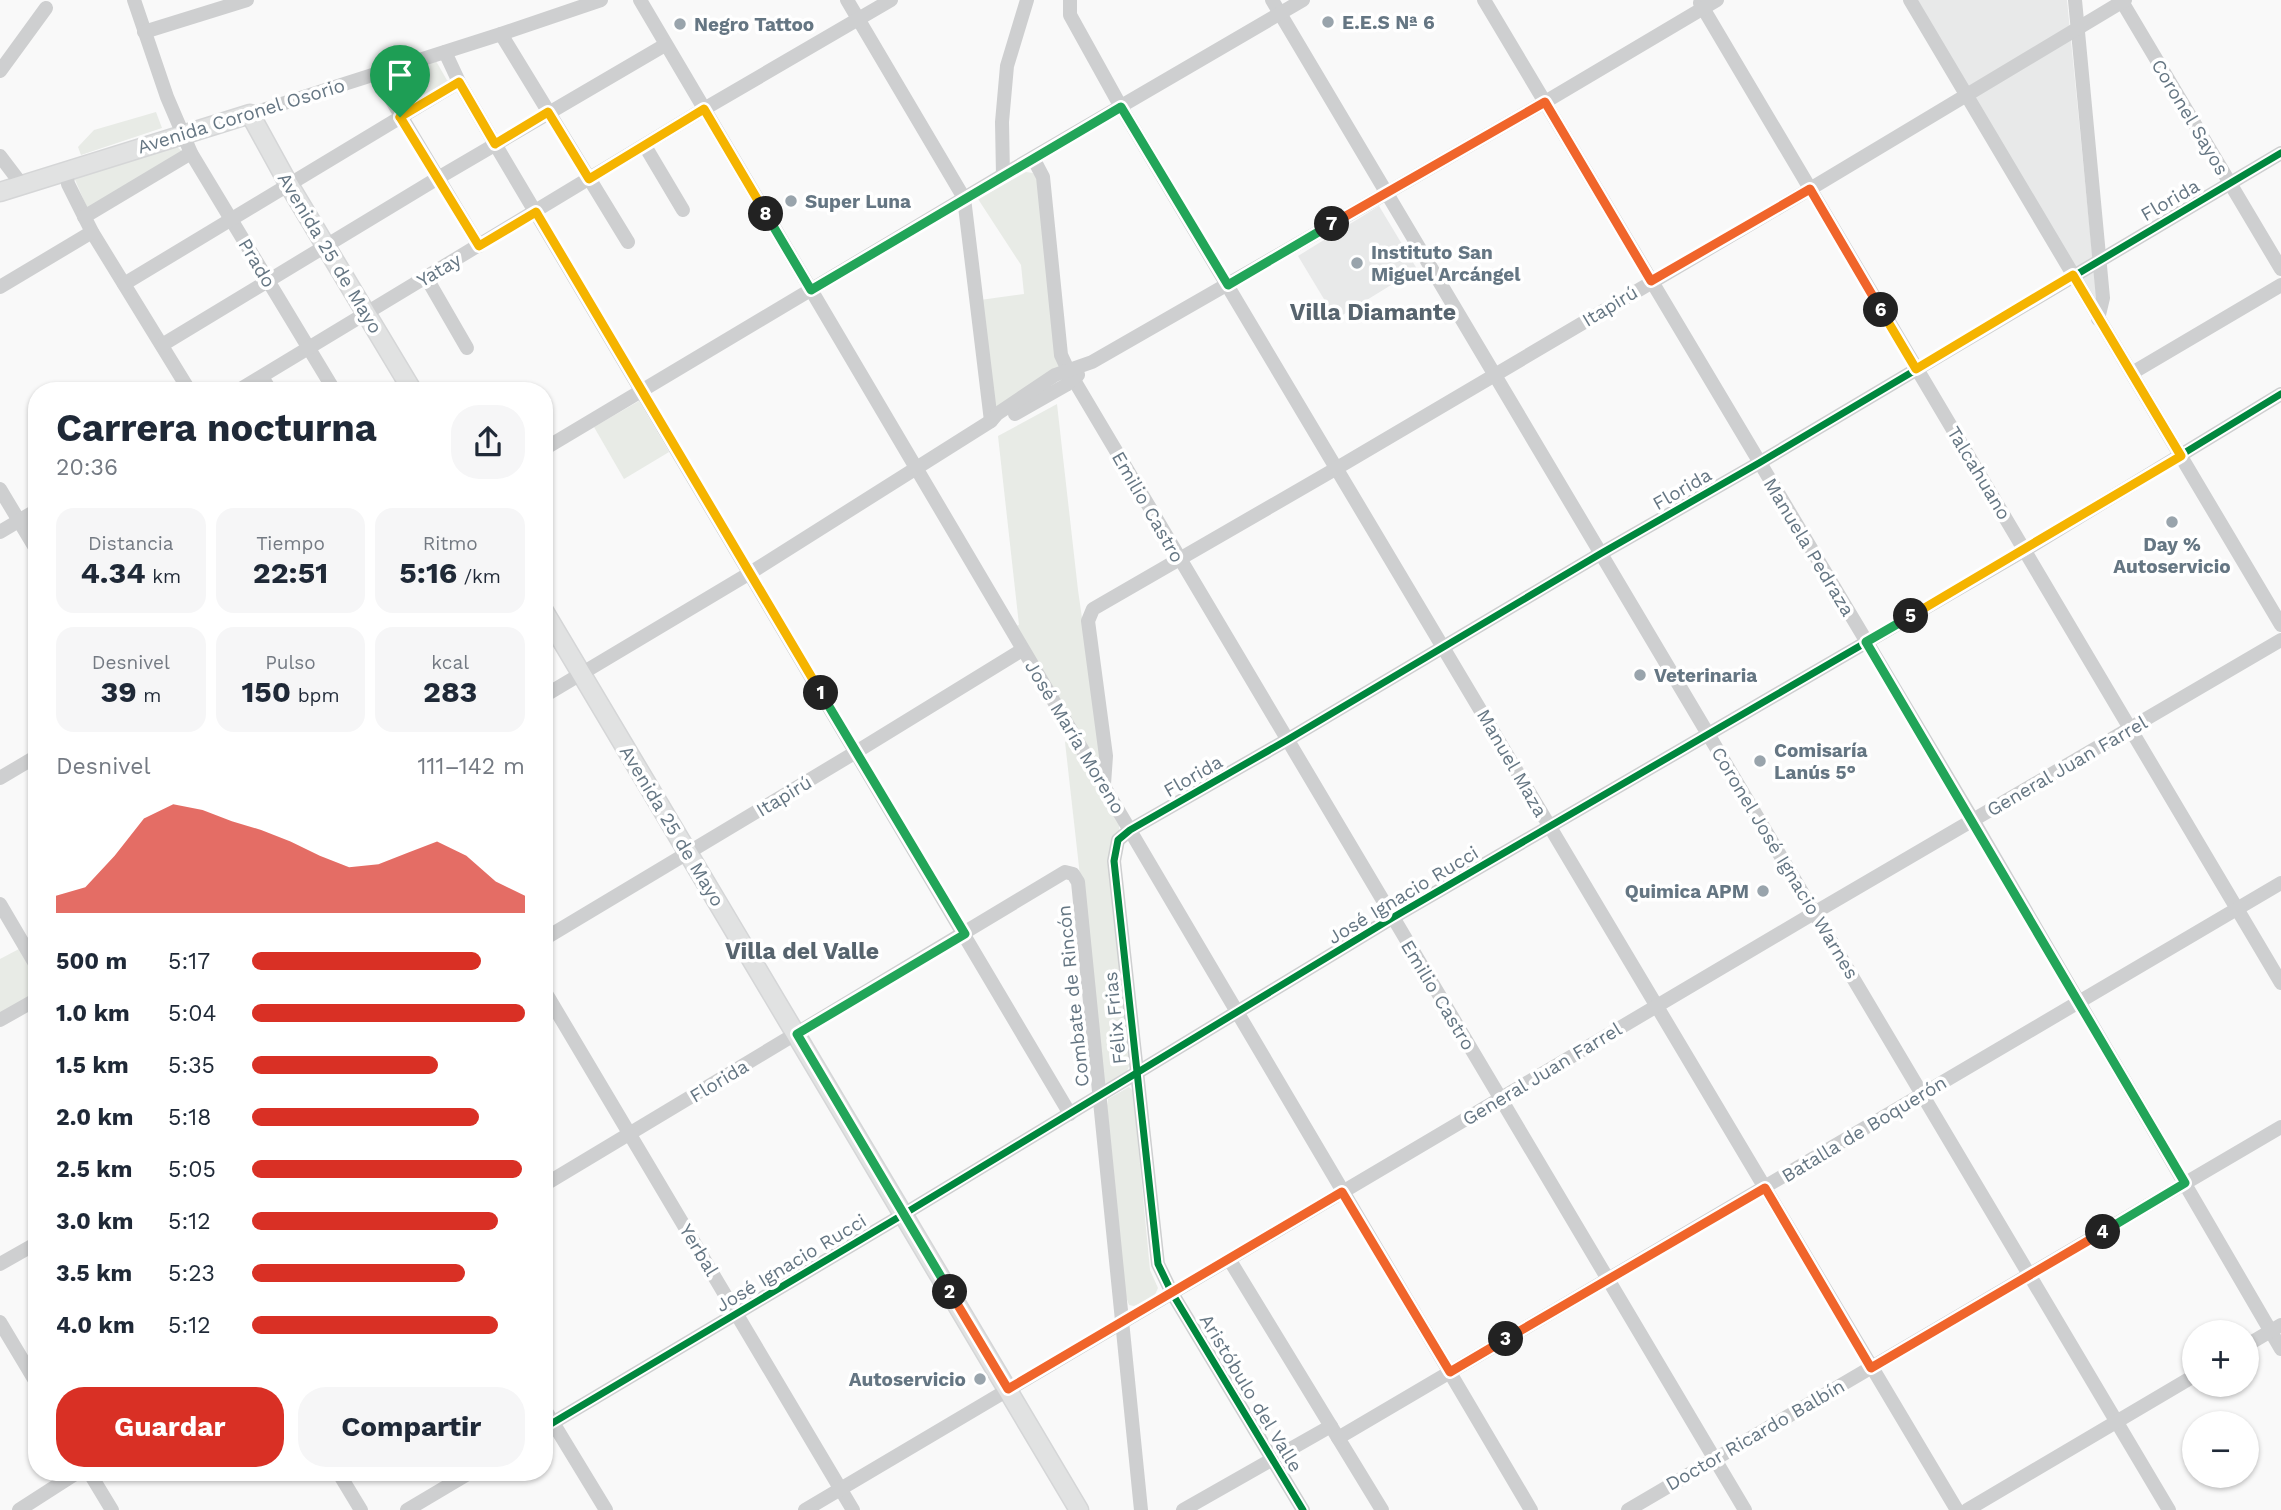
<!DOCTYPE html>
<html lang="es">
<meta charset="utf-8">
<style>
:root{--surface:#fff;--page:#f6f6f7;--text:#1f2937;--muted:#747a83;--accent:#d93025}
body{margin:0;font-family:"Work Sans",sans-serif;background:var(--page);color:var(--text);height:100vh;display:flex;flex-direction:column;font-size:26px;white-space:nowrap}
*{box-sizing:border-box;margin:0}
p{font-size:23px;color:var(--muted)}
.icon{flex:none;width:38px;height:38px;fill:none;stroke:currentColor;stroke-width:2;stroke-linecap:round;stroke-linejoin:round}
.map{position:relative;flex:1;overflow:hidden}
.drawer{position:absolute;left:28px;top:382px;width:525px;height:1099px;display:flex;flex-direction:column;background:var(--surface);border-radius:28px;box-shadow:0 2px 5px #0004}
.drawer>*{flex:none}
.buttons{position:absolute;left:2182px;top:1320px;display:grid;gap:14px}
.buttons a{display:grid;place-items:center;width:77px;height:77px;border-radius:50%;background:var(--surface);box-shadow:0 2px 5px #0004;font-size:35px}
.pin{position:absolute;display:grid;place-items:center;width:60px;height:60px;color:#fff;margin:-72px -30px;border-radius:50% 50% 50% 0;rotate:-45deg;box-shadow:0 0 7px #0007}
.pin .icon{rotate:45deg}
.km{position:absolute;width:35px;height:35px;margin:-18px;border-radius:50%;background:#222;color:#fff;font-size:19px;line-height:35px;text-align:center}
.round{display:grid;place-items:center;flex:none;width:74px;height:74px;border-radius:28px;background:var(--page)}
.headline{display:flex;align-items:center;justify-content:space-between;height:119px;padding:0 28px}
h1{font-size:38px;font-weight:700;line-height:52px}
.stats{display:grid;grid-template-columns:repeat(3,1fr);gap:10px;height:119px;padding:7px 28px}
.stats div{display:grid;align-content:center;border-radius:18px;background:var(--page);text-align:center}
.stats b{font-size:30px;font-weight:700}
.stats small{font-size:19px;font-weight:400}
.stats p{font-size:19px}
.chart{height:196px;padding:14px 28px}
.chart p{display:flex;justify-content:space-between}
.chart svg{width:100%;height:126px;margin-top:7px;fill:var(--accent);opacity:.7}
.primary-button{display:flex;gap:14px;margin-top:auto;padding:14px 28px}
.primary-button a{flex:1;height:80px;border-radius:28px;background:var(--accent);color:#fff;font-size:28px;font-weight:700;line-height:80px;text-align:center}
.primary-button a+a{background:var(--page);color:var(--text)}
ul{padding:0 28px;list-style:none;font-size:23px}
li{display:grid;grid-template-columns:112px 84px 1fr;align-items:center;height:52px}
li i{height:18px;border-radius:9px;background:var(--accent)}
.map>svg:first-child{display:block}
.built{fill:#e8e9e9}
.green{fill:#e8ebe6}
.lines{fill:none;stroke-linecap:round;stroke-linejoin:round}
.major-casing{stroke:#d5d6d7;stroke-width:21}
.minor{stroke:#cecfd0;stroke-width:14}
.major{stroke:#e1e2e2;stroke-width:18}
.cycleway-casing{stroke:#fff;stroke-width:11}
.cycleway{stroke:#00873e;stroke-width:7}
.split-1-casing{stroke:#fff;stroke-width:14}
.split-2-casing{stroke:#fff;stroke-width:14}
.split-3-casing{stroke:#fff;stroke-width:14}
.split-4-casing{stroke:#fff;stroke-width:14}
.split-5-casing{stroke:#fff;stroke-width:14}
.split-6-casing{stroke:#fff;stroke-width:14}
.split-7-casing{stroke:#fff;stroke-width:14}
.split-8-casing{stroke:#fff;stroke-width:14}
.split-9-casing{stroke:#fff;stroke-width:14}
.split-1{stroke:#f5b400;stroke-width:9}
.split-2{stroke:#22a559;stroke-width:9}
.split-3{stroke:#f0652b;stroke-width:9}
.split-4{stroke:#f0652b;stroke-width:9}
.split-5{stroke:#22a559;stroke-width:9}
.split-6{stroke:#f5b400;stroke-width:9}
.split-7{stroke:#f0652b;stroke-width:9}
.split-8{stroke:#22a559;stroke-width:9}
.split-9{stroke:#f5b400;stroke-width:9}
.poi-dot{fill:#99a4ac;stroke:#fff;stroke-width:2.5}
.labels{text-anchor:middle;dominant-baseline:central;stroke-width:7;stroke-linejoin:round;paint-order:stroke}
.poi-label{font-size:19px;font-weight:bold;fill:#657683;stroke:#fff;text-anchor:start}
.street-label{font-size:19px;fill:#657683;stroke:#fff}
.quarter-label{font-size:23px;font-weight:bold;fill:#57646e;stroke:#fff}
</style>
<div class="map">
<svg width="2281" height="1510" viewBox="0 0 2281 1510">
<rect width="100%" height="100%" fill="#f9f9f9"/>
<g class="built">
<path d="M1912,0H2067L2097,302Z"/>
<path d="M1379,206L1417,269L1336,319L1298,256Z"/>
</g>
<g class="green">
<path d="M436,61L448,82L403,109L384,77Z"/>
<path d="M156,112L162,128L81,155L78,147L94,130Z"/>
<path d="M175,145L184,153L88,210L73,175Z"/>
<path d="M1026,172L1033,173L1039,179L1060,369L991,412L980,300L1024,294L1021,265L978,199Z"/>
<path d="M639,401L669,452L624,479L594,427Z"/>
<path d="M1057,404L1078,590L1102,758L1096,762L1015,626L1019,625L998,436Z"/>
<path d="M1070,739L1119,823L1130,1064L1127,1071L1105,1085L1103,1081L1065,742Z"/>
<path d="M19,949L37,979V992L0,1014V959Z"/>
<path d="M1129,1087L1133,1091L1150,1270L1158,1288L1154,1297L1134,1306L1129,1305L1126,1297L1107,1106L1108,1099Z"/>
</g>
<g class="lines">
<g class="major-casing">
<g id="major">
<path d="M0,192L250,114L289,185L412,390"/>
<path d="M544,611L1079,1510"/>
</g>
</g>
<g class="minor">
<path d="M134,0L167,97L191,153L334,390"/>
<path d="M640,0L1531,1510"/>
<path d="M847,0L964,198L991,421"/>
<path d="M1070,0V15L1121,107L1957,1510"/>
<path d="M1272,0L2169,1510"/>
<path d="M1484,0L1973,820L2281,1349"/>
<path d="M1910,0L2281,625"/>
<path d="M2075,0L2103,298L2098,319"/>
<path d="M2121,0L2281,269"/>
<path d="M1700,3L2281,983"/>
<path d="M144,32L247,0"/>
<path d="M501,34L628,242"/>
<path d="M445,52L459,82L495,144L1070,1114"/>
<path d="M0,71L46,8"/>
<path d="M376,74L479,246"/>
<path d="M250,114L501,34L601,0"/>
<path d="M645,146L683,210"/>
<path d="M0,156L22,185"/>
<path d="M1033,158L1043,177L1061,355L1068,370L1745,1510"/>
<path d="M66,171L68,184L92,232L189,390"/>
<path d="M1003,175L1002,122L1007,66L1027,0"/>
<path d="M84,217L191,153"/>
<path d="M426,277L467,348"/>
<path d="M124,284L459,82"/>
<path d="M0,287L92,232"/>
<path d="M162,345L438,178L665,45"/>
<path d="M2132,373L2281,285"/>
<path d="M262,377L270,390"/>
<path d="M239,390L704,109L891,0"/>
<path d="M1015,414L1066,385L1078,375"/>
<path d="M544,449L1003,175L1303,0"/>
<path d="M0,489L37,551"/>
<path d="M0,532L37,510"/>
<path d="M544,696L750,573L991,421L997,414L1055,375L1092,362L1545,102L1717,0"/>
<path d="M0,778L37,756"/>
<path d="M1104,784L1106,756L1088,621L1093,609L1337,468L1810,189L2125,0"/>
<path d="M0,904L37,967"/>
<path d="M544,939L856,752L1022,650"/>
<path d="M544,990L853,1510"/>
<path d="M0,1020L37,999"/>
<path d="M544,1185L1065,872L1073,874L1078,882L1141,1510"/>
<path d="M1229,1259L1382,1510"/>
<path d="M0,1264L37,1243"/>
<path d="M0,1322L37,1384"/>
<path d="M2247,1345L2281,1325"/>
<path d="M544,1408L606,1510"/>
<path d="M544,1428L904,1214L1392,918L2025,550L2281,394"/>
<path d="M1338,1438L2281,883"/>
<path d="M89,1472L112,1510"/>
<path d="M338,1472L361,1510"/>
<path d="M19,1510L78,1472"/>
<path d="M407,1510L471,1472"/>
<path d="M805,1510L1814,913L2281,640"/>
<path d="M1183,1510L1331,1426"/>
<path d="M1303,1510L1172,1293L1158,1264L1114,861L1118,840L1130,830L1287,740L1600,554L1759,463L2281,153"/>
<path d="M1628,1510L2281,1127"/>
<path d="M1967,1510L2194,1376"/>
</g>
<use href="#major" class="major"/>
<g class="cycleway-casing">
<g id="cycleway">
<path d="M544,1428L904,1214L1392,918L2025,550L2281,394"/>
<path d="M1303,1510L1172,1293L1158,1264L1114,861L1118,840L1130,830L1287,740L1600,554L1759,463L2281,153"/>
</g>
</g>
<use href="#cycleway" class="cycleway"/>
</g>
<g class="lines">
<g class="split-1-casing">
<path id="split-1" d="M400,117L479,246L536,212L821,693"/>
</g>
<g class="split-2-casing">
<path id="split-2" d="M821,693L965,934L797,1034L950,1292"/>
</g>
<g class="split-3-casing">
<path id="split-3" d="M950,1292L1008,1389L1342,1192L1450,1372L1506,1339"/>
</g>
<g class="split-4-casing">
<path id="split-4" d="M1506,1339L1765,1188L1871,1368L2103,1232"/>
</g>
<g class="split-5-casing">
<path id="split-5" d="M1911,616L1866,642L2185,1183L2103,1232"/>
</g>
<g class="split-6-casing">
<path id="split-6" d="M1881,310L1916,369L2073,275L2181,456L1911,616"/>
</g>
<g class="split-7-casing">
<path id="split-7" d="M1332,224L1545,102L1651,281L1810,189L1881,310"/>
</g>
<g class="split-8-casing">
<path id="split-8" d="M766,214L811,290L1121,107L1228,285L1332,224"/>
</g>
<g class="split-9-casing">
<path id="split-9" d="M400,117L459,82L495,144L548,112L589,179L704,109L766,214"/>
</g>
<use href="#split-1" class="split-1"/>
<use href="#split-2" class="split-2"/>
<use href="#split-3" class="split-3"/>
<use href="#split-4" class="split-4"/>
<use href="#split-5" class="split-5"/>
<use href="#split-6" class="split-6"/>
<use href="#split-7" class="split-7"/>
<use href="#split-8" class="split-8"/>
<use href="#split-9" class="split-9"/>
</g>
<g class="poi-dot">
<circle cx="1328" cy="22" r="7"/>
<circle cx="680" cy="24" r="7"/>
<circle cx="791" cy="201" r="7"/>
<circle cx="1357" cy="263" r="7"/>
<circle cx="2172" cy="522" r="7"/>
<circle cx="1640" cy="675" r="7"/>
<circle cx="1760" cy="761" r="7"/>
<circle cx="1763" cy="891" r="7"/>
<circle cx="980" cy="1379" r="7"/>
</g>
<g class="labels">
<g class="poi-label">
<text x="1342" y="22">E.E.S Nª 6</text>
<text x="694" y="24">Negro Tattoo</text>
<text x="805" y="201">Super Luna</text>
<text x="1371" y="252">Instituto San<tspan x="1371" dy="22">Miguel Arcángel</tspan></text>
<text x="2172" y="544" text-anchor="middle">Day %<tspan x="2172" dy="22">Autoservicio</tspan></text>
<text x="1654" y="675">Veterinaria</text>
<text x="1774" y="750">Comisaría<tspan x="1774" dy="22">Lanús 5°</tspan></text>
<text x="1749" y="891" text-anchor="end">Quimica APM</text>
<text x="966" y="1379" text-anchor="end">Autoservicio</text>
</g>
<g class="street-label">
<text transform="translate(241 116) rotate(-17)">Avenida Coronel Osorio</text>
<text transform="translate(2190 117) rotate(59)">Coronel Sayos</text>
<text transform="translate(2170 200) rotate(-30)">Florida</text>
<text transform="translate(330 253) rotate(59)">Avenida 25 de Mayo</text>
<text transform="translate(257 263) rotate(59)">Prado</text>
<text transform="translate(439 270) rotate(-31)">Yatay</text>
<text transform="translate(1610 306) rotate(-31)">Itapirú</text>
<text transform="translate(1979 473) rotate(59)">Talcahuano</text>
<text transform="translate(1682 489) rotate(-30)">Florida</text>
<text transform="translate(1148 507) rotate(60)">Emilio Castro</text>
<text transform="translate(1809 547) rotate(59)">Manuela Pedraza</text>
<text transform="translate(1075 737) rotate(59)">José María Moreno</text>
<text transform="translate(1512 763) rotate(60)">Manuel Maza</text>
<text transform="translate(2067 766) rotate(-30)">General Juan Farrel</text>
<text transform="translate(1193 776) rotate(-30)">Florida</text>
<text transform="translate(784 796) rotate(-31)">Itapirú</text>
<text transform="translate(672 826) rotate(59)">Avenida 25 de Mayo</text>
<text transform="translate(1785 863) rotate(59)">Coronel José Ignacio Warnes</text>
<text transform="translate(1403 895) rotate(-31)">José Ignacio Rucci</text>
<text transform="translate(1438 995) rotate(59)">Emilio Castro</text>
<text transform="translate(1073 996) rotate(-96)">Combate de Rincón</text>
<text transform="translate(1115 1018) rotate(-96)">Félix Frias</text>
<text transform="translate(1542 1074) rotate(-31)">General Juan Farrel</text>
<text transform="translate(719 1081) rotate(-31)">Florida</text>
<text transform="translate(1864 1129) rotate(-31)">Batalla de Boquerón</text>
<text transform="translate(699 1250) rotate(59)">Yerbal</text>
<text transform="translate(791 1263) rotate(-31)">José Ignacio Rucci</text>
<text transform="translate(1251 1393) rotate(59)">Aristóbulo del Valle</text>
<text transform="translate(1755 1435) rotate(-30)">Doctor Ricardo Balbín</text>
</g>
<g class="quarter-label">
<text x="1373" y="312">Villa Diamante</text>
<text x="802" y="951">Villa del Valle</text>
</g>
</g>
</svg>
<div class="buttons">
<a>+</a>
<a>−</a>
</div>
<div class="pin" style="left:400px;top:117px;background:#1e9e55"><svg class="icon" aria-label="arrive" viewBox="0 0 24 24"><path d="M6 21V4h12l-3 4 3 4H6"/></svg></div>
<b class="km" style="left:821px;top:693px">1</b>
<b class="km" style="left:950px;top:1292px">2</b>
<b class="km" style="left:1506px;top:1339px">3</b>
<b class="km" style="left:2103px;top:1232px">4</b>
<b class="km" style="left:1911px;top:616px">5</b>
<b class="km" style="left:1881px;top:310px">6</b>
<b class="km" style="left:1332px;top:224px">7</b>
<b class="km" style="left:766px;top:214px">8</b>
<section class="drawer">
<div class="headline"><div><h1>Carrera nocturna</h1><p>20:36</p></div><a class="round"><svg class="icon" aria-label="share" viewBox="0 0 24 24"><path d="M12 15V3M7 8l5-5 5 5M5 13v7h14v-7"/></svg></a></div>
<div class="stats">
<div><p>Distancia</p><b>4.34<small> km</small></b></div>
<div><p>Tiempo</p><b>22:51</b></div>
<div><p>Ritmo</p><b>5:16<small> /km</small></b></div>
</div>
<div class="stats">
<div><p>Desnivel</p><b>39<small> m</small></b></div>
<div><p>Pulso</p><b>150<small> bpm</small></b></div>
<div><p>kcal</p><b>283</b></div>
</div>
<div class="chart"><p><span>Desnivel</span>111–142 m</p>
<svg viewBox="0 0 160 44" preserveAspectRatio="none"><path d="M0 44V38L10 35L20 24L30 11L40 6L50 8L60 12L70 15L80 19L90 24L100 28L110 27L120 23L130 19L140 24L150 33L160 38V44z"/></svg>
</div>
<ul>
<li><b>500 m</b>5:17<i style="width:84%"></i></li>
<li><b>1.0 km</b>5:04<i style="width:100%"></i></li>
<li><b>1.5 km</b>5:35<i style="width:68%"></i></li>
<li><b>2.0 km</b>5:18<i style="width:83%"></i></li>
<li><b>2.5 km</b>5:05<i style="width:99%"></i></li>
<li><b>3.0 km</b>5:12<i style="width:90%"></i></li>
<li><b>3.5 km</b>5:23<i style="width:78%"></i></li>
<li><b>4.0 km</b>5:12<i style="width:90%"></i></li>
</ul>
<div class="primary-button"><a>Guardar</a><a>Compartir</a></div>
</section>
</div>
